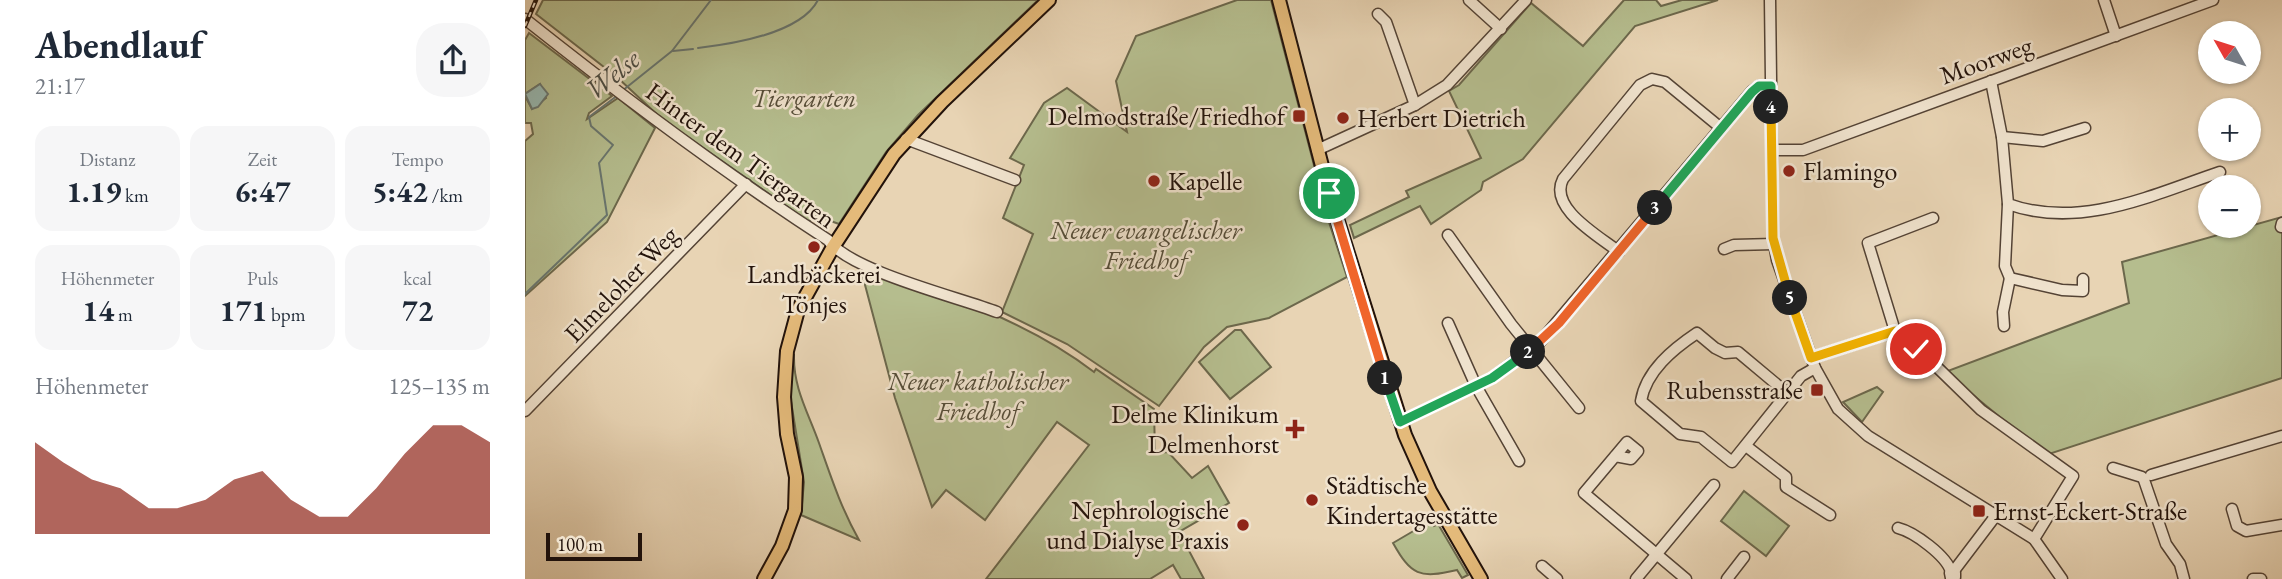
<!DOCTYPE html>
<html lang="de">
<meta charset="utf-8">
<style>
:root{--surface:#fff;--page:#f6f6f7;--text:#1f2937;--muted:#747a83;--accent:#8f2418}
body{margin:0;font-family:"EB Garamond",serif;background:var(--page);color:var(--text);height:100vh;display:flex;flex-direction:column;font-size:26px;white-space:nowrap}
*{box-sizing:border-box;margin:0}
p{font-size:23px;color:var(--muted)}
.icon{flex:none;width:38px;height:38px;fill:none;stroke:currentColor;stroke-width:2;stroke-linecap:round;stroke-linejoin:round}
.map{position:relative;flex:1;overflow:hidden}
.panel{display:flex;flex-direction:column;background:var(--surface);width:525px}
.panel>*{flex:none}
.needle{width:46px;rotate:309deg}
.fabs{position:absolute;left:1673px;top:21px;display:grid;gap:14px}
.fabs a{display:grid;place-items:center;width:63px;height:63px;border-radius:50%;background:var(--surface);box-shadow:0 2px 5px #0004;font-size:35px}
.scale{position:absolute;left:21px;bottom:18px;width:96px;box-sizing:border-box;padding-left:7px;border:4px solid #23130b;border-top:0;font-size:19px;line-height:24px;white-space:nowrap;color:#23130b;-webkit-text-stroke:5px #f0e3ce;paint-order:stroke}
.pin{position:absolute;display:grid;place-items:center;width:60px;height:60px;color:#fff;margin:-30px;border:4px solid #fff;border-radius:50%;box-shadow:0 2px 7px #0007}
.km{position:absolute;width:35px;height:35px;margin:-18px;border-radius:50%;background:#222;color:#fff;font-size:19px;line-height:35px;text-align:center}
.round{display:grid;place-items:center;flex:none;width:74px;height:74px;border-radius:28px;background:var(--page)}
.summary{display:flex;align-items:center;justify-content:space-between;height:119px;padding:0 35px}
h1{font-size:38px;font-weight:700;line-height:52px}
.stats{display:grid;grid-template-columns:repeat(3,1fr);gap:10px;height:119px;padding:7px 35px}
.stats div{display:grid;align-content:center;border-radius:18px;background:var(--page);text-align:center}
.stats b{font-size:30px;font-weight:700}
.stats small{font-size:19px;font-weight:400}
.stats p{font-size:19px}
.chart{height:196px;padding:14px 35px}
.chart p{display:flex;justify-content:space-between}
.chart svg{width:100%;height:126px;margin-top:7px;fill:var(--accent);opacity:.7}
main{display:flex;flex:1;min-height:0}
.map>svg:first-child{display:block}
.green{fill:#b5bd8e;stroke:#6c684c;stroke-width:2}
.water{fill:#97b8b1;stroke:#69766f;stroke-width:2}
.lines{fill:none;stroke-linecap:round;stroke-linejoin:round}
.stream{stroke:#69766f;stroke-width:2}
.minor-casing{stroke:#544335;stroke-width:13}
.major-casing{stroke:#23130b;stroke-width:16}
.minor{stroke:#f0e3ce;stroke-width:10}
.major{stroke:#e4ba7a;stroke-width:12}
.rail-casing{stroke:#23130b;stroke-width:4.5}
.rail{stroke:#f0e3ce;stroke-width:2;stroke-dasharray:5;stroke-linecap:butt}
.split-1-casing{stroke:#fff;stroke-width:14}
.split-2-casing{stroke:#fff;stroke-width:14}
.split-3-casing{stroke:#fff;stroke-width:14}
.split-4-casing{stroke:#fff;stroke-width:14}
.split-5-casing{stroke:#fff;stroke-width:14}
.split-6-casing{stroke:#fff;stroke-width:14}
.split-1{stroke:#f0652b;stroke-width:9}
.split-2{stroke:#22a559;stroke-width:9}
.split-3{stroke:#f0652b;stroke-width:9}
.split-4{stroke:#22a559;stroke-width:9}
.split-5{stroke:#f5b400;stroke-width:9}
.split-6{stroke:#f5b400;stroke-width:9}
.poi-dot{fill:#8f2418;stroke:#f0e3ce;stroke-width:2.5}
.labels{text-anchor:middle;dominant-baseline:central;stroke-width:5;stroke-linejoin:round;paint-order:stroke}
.street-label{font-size:26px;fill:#23130b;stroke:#f0e3ce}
.park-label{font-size:26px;font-style:italic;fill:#564e39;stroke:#f0e3ce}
.poi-label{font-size:26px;fill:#23130b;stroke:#f0e3ce;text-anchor:start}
.water-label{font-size:28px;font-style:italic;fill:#4c4d45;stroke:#f0e3ce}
</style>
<main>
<section class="panel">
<div class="summary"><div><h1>Abendlauf</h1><p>21:17</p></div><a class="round"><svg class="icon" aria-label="share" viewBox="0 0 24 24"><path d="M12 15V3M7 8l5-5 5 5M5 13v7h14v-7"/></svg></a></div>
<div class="stats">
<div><p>Distanz</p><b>1.19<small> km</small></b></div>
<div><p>Zeit</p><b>6:47</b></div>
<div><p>Tempo</p><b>5:42<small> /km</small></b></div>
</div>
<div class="stats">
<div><p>Höhenmeter</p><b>14<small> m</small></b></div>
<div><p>Puls</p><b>171<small> bpm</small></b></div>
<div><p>kcal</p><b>72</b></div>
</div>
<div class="chart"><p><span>Höhenmeter</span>125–135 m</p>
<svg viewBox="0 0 160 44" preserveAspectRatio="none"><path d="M0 44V12L10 19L20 25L30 28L40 35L50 35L60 32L70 25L80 22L90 32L100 38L110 38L120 28L130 16L140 6L150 6L160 12V44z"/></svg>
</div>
</section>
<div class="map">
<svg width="1757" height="579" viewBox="0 0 1757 579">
<rect width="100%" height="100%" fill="#e8d4b4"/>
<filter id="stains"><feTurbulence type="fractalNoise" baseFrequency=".00286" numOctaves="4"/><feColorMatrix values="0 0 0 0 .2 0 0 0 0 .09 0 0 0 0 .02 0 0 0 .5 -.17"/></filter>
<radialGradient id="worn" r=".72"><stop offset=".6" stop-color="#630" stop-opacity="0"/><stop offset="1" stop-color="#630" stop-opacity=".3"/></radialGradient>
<g class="green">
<path d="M18,0H513L393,115L361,152L314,224L289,215L284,222L137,119L93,78L11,14Z"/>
<path d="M712,0H746L803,219L822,277L744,318L702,327L679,347L634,406L542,344L477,312L508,234L478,218L499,165L485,158L519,103L542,88L602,132L591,81L611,36Z"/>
<path d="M1099,0H1131L1136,6L1157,0H1193L1110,26L998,159L958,182L956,190L906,224L895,206L829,238L825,225L884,197L881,191L956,158L924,91L934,85L1006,3L1058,46Z"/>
<path d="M4,33L87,96L64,113L62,119L93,98L130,128L82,222L0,296V141L8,134L6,123H0V96L7,109L21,98L15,84L0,94V40Z"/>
<path d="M1757,217V378L1521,455L1420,372L1604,303L1597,262Z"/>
<path d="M335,266C417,293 500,319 569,372L571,369L629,409L630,453L643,452L667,478L683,466L704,503L654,532L679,579H656L648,565L625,579H461L564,445L532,422L460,520L421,490L407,507L370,398Z"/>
<path d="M710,330H716L746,367L705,399L674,362Z"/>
<path d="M269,354C268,388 283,412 294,443C306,477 316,508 334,540L276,515L279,482L265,395Z"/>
<path d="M1352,387L1358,392L1337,422L1318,402Z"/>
<path d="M1219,491L1264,526L1241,556L1196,521Z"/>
<path d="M902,514L909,526L913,524L943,575L937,578L932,570C894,579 886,575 868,543L897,526L893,519Z"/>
</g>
<path class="water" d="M15,84L23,94L13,107L7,109L0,94Z"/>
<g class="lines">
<g class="stream">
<path d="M173,48C208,44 276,33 293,0"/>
<path d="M148,51L168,49"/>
<path d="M97,91L147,51L186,0"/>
<path d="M0,294L82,215L74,163L88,145L66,126L64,117L93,95"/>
</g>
<g class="minor-casing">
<g id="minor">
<path d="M944,0L976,29"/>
<path d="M1245,0L1248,238L1252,260L1290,368L1313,409L1343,436L1509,539L1537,579"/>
<path d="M1579,0L1591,36"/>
<path d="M853,14L861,22L890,105"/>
<path d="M0,19C98,97 198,172 303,240C325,271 433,297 472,312"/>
<path d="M1466,81L1477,137L1483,204C1555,230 1627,195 1695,172"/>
<path d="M1477,137L1518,141L1560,128"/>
<path d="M381,139L490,180"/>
<path d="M792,150L890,105L922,85L1001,0"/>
<path d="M1247,150H1278L1688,0"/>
<path d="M1483,204L1480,266L1485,278L1537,290L1558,291V279"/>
<path d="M1756,227L1757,223"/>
<path d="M923,235L986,324L1054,408"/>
<path d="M1199,249L1209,245L1249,244"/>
<path d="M1094,252C1074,236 1023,208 1038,179L1115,85L1127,79L1140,82L1196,128"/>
<path d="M923,323L951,386L994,461"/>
<path d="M1479,326L1478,312L1485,278"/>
<path d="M1370,331L1343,243L1408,218"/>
<path d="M1286,358L1370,331L1378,334L1456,410L1548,476L1509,539"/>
<path d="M1262,393L1213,352L1200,353L1190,348L1172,333C1148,349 1121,371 1116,401L1155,434L1176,437L1207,462L1276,376L1290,368"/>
<path d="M0,411L221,184"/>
<path d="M875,422L967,378L1015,342L1227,91L1234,86H1246"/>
<path d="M1221,446L1261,477V487L1305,515"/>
<path d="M1090,456L1106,459L1113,451L1102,442L1059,493L1161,579"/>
<path d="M1588,468L1617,477"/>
<path d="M1626,475L1757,436"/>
<path d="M1619,480L1641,544L1655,564L1659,579"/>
<path d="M1707,509L1712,526L1721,531L1757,525"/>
<path d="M1373,528C1389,532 1422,556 1426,572"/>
<path d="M1017,566L1032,579"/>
<path d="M1428,572L1472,514"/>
<path d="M1425,573H1430V577L1426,578Z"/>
<path d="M1111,579L1189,485"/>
<path d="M1202,579L1219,557"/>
<path d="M1728,579H1736"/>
</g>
</g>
<g class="major-casing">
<g id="major">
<path d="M754,0L804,193L880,435L905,491L956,579"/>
<path d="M239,579L257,546L270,510L271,477L262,434L259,397L262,351L273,310L308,247L369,154L417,102L524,0"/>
</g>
</g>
<use href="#minor" class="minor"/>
<use href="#major" class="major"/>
<g class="rail-casing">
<path id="rail" d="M0,26L11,0"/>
</g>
<use href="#rail" class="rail"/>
</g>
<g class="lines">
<g class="split-1-casing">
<path id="split-1" d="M804,193L860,378"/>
</g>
<g class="split-2-casing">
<path id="split-2" d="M860,378L875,422L967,378L1003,352"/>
</g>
<g class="split-3-casing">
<path id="split-3" d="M1003,352L1034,323L1130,208"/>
</g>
<g class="split-4-casing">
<path id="split-4" d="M1130,208L1227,92L1234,86H1246V107"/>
</g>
<g class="split-5-casing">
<path id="split-5" d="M1246,107L1248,238L1265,298"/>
</g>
<g class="split-6-casing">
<path id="split-6" d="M1265,298L1286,358L1370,331L1378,334L1391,349"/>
</g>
<use href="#split-1" class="split-1"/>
<use href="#split-2" class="split-2"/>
<use href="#split-3" class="split-3"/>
<use href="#split-4" class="split-4"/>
<use href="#split-5" class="split-5"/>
<use href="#split-6" class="split-6"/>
</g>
<g class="poi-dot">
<rect x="767" y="109" width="14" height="14" rx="3.5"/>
<circle cx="818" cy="118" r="7"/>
<circle cx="1264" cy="171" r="7"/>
<circle cx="629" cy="181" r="7"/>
<circle cx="289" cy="247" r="7"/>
<rect x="1285" y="383" width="14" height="14" rx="3.5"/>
<path d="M766.5 418.5h7v7h7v7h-7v7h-7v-7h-7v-7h7z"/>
<circle cx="787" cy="500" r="7"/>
<rect x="1447" y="504" width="14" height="14" rx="3.5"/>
<circle cx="718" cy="525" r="7"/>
</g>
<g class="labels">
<g class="street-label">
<text transform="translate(1461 60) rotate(-20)">Moorweg</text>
<text transform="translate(216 155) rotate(36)">Hinter dem Tiergarten</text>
<text transform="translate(96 284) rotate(-46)">Elmeloher Weg</text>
</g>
<g class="park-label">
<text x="279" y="98">Tiergarten</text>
<text x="621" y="230">Neuer evangelischer<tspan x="621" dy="30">Friedhof</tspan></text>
<text x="453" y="381">Neuer katholischer<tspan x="453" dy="30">Friedhof</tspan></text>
</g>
<g class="poi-label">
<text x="760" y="116" text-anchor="end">Delmodstraße/Friedhof</text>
<text x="832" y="118">Herbert Dietrich</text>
<text x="1278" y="171">Flamingo</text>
<text x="643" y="181">Kapelle</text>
<text x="289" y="274" text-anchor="middle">Landbäckerei<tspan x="289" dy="30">Tönjes</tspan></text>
<text x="1278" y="390" text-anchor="end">Rubensstraße</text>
<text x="754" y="414" text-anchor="end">Delme Klinikum<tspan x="754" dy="30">Delmenhorst</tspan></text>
<text x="801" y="485">Städtische<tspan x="801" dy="30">Kindertagesstätte</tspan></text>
<text x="704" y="510" text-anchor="end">Nephrologische<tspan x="704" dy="30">und Dialyse Praxis</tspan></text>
<text x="1468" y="511">Ernst-Eckert-Straße</text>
</g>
<g class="water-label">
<text transform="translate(87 74) rotate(-39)">Welse</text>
</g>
</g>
<rect width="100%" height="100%" filter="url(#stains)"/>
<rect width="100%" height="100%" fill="url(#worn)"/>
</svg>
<div class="fabs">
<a><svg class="needle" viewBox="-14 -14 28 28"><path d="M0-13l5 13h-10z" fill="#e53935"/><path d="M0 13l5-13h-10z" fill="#747a83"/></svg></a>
<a>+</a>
<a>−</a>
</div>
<div class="scale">100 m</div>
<div class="pin" style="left:804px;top:193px;background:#1e9e55"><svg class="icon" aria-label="arrive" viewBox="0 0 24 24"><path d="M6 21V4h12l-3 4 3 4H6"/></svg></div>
<div class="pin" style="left:1391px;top:349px;background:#d93025"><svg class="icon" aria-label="check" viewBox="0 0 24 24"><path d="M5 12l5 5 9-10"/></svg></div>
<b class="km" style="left:860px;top:378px">1</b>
<b class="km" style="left:1003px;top:352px">2</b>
<b class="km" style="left:1130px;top:208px">3</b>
<b class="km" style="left:1246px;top:107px">4</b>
<b class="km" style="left:1265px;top:298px">5</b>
</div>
</main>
